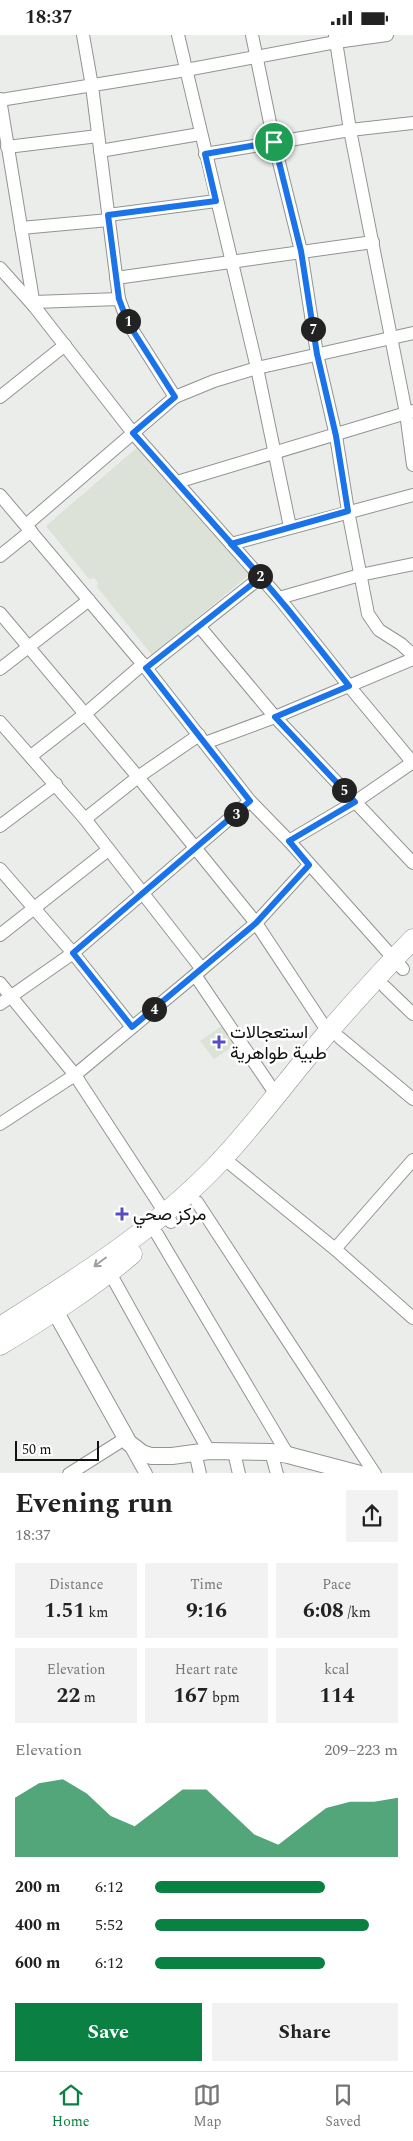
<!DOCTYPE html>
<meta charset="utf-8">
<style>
:root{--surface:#fff;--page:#f2f2f2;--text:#222;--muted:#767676;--line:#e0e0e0;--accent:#0b8043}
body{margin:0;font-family:Spectral,Vazirmatn,serif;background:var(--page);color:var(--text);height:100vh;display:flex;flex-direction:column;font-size:19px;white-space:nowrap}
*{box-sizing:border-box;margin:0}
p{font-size:16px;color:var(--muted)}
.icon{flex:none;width:28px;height:28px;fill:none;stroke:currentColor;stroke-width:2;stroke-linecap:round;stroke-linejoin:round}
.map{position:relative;height:1438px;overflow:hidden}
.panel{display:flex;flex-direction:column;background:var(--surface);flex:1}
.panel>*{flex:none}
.scale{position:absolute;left:15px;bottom:12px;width:84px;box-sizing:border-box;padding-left:5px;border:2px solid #111211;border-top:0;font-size:14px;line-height:18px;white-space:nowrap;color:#111211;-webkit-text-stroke:4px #fff;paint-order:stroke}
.pin{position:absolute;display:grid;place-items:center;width:42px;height:42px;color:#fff;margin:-21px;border:2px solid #fff;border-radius:50%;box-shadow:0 1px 5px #0007}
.km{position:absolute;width:25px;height:25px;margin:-12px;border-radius:50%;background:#222;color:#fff;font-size:14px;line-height:25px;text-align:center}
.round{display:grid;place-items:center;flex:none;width:52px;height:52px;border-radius:0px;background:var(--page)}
.summary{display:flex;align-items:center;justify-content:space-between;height:85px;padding:0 15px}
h1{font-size:28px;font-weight:700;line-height:38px}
.figures{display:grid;grid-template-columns:repeat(3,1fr);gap:8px;height:85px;padding:5px 15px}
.figures div{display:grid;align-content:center;border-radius:0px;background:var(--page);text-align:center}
.figures b{font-size:21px;font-weight:700}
.figures small{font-size:14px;font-weight:400}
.figures p{font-size:14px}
.chart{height:140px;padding:10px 15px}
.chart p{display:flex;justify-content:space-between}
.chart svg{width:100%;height:90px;margin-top:5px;fill:var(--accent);opacity:.7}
.cta{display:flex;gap:10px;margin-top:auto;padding:10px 15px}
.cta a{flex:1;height:58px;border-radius:0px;background:var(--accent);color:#fff;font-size:20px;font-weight:700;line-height:58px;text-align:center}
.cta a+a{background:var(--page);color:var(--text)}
ul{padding:0 15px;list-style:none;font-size:16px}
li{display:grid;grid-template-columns:80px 60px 1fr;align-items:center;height:38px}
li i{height:12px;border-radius:6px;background:var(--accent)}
.status{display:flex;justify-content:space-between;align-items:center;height:35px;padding:0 25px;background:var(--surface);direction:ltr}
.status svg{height:14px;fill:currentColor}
.menu{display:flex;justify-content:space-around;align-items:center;height:70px;border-top:1px solid var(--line);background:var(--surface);font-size:14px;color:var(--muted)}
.menu a{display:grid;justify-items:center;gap:2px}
.menu .selected{color:var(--accent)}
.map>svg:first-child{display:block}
.built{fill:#dce2d8}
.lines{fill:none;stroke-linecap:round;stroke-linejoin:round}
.minor-casing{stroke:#929491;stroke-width:14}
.tertiary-casing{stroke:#929491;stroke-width:18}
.primary-casing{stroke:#929491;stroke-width:21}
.minor{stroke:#fff;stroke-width:12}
.tertiary{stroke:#fff;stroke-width:16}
.primary{stroke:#fff;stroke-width:20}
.oneway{stroke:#a0a0a0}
.route-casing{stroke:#fff;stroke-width:10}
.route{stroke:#1a73e8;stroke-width:6}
.poi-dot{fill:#564bc2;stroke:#fff;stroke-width:2}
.labels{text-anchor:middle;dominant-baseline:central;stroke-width:5;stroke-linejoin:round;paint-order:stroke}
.poi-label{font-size:18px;fill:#111211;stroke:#fff;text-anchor:start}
</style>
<div class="status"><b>18:37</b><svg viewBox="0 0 49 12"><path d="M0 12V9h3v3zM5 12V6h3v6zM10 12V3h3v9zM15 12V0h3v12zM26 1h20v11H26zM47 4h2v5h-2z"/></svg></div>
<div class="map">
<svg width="413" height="1439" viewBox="0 0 413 1439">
<rect width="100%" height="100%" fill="#ebedea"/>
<g class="built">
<path d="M140,410L249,540L152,620L97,552L98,547L94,543L89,544L46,491Z"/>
<path d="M226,988L238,1008L214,1024L200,1006Z"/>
</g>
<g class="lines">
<g class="minor-casing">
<g id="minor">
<path d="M83,0L92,51L119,264L128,288L175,362"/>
<path d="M178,0L257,333L290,492"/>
<path d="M252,0L274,107L301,216L317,319L336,401L348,476L368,579L379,595L401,609L413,620"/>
<path d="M335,0L350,95L406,378L413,430"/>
<path d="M0,64L34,271"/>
<path d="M0,65L186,35L336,7L387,0"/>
<path d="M7,112L98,101"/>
<path d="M100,116L200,99"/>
<path d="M205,119L350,95L413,88"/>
<path d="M108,180L216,166"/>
<path d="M21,193L109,185"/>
<path d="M0,233L34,271L133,398L279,563L349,651L413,728"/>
<path d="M116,243L373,207"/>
<path d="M34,267L119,264"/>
<path d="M0,362L65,310"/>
<path d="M177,447L413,376"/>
<path d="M0,460L146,633L250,766L289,806L403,934"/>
<path d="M26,490L175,362L214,346L257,333L413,298"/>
<path d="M231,509L413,460"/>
<path d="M0,521L31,496"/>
<path d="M279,563L360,540L413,529"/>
<path d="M0,578L138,742L256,888L328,997"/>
<path d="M199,591L275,682L413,828"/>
<path d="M146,633L261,542"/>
<path d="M0,634L89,565"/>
<path d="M0,687L85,784L201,933"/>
<path d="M205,708L275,682L413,624"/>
<path d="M31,721L85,679L143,629"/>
<path d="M85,784L138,742L199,700"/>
<path d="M0,791L56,749"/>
<path d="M289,806L355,767L413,727"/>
<path d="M0,834L73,918L132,992"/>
<path d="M0,900L108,815"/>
<path d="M195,940L277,1061"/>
<path d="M0,948L75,1040L171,1187"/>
<path d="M385,952L413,979"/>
<path d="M0,969L73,918L250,766"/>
<path d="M340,1003L413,1064"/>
<path d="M0,1089L75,1040L195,940L256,888L309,830"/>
<path d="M232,1130L335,1214L413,1283"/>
<path d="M197,1167L375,1439"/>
<path d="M157,1199L288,1420"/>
<path d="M335,1214L413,1125"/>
<path d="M110,1238L209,1416"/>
<path d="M131,1412L146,1439"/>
<path d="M195,1417L200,1439"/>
<path d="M234,1417L239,1439"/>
<path d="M271,1417L277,1439"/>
<path d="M69,1439L126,1403"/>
</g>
</g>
<g class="tertiary-casing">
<path id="tertiary" d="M50,1267L126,1403L129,1408L142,1418L151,1421H172L209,1416L271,1417L288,1420L360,1439"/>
</g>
<g class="primary-casing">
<g id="primary">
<path d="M0,1292C75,1245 150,1198 212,1135C254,1092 289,1042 329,996C356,965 384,934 413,904"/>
<path d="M0,1310C46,1282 91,1254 132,1219"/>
</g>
</g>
<use href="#minor" class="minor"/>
<use href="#tertiary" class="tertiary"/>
<use href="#primary" class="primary"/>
</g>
<defs><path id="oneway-shaft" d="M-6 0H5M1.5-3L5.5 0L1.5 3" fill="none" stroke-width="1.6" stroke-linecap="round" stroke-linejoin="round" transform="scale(1.25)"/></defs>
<use class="oneway" href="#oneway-shaft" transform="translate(100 1227) rotate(143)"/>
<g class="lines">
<g class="route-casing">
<path id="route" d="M274,107L205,119L216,166L108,180L119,264L128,288L175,362L133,398L261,542L146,633L250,766L73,918L132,992L256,888L309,830L289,806L355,767L275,682L349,651C311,603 273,554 231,509L348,476L336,401L317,319L301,216L274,107"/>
</g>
<use href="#route" class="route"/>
</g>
<g class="poi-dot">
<path d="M216.5 999.5h5v5h5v5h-5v5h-5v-5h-5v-5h5z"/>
<path d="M119.5 1171.5h5v5h5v5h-5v5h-5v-5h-5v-5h5z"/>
</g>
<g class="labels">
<g class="poi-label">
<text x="230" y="997">استعجالات<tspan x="230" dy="21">طبية طواهرية</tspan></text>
<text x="133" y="1179">مركز صحي</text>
</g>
</g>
</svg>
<div class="scale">50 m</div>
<div class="pin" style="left:274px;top:107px;background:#1e9e55"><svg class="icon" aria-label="arrive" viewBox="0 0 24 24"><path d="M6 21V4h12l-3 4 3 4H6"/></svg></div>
<b class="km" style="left:128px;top:286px">1</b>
<b class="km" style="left:260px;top:541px">2</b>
<b class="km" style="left:236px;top:779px">3</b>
<b class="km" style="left:154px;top:974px">4</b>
<b class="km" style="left:344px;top:755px">5</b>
<b class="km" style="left:313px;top:294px">7</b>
</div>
<section class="panel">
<div class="summary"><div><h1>Evening run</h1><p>18:37</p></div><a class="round"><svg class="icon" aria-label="share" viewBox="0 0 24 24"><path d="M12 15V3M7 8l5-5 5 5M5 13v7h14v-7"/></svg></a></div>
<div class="figures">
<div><p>Distance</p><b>1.51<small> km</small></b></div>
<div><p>Time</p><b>9:16</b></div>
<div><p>Pace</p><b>6:08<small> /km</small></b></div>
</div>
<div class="figures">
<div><p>Elevation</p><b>22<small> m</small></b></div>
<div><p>Heart rate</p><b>167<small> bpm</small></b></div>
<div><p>kcal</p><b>114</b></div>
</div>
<div class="chart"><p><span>Elevation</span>209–223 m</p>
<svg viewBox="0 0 160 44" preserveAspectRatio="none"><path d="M0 44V15L10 8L20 6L30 13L40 24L50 29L60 20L70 11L80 11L90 22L100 33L110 38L120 29L130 20L140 17L150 17L160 15V44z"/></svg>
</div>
<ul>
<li><b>200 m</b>6:12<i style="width:70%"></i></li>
<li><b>400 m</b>5:52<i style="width:88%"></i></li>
<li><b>600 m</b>6:12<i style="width:70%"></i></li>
</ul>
<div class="cta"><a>Save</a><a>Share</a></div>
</section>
<nav class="menu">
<a class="selected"><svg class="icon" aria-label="home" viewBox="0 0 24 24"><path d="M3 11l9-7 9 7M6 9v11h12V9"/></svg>Home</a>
<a><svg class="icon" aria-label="map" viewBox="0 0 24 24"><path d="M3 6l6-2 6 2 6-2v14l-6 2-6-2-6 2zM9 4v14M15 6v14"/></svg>Map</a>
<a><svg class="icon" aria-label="saved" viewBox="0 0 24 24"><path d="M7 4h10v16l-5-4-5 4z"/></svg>Saved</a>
</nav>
